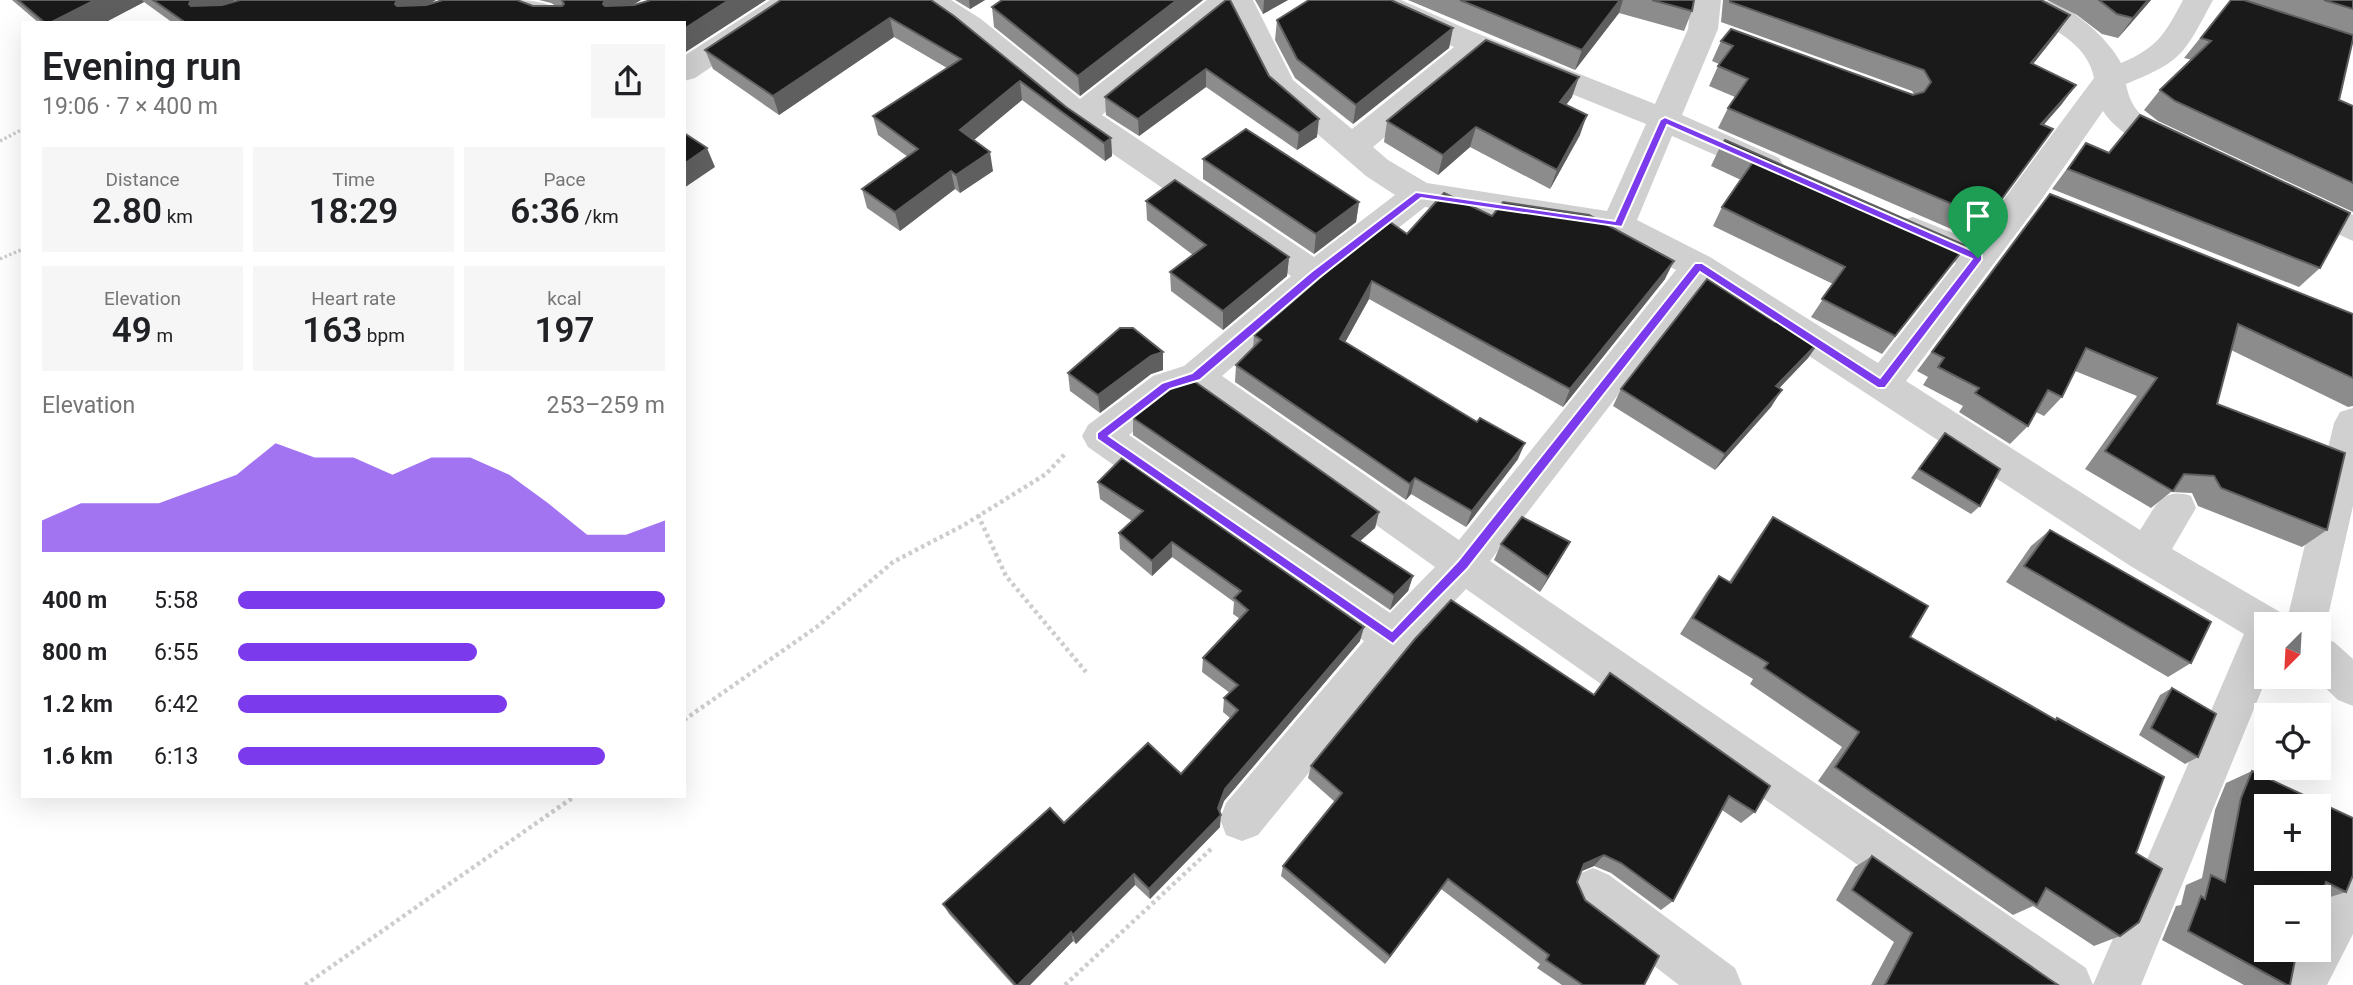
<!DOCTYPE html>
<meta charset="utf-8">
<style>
:root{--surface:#fff;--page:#f6f6f6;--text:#202124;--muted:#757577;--accent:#7c3aed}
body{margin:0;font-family:Roboto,sans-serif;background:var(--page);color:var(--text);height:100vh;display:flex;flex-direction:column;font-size:26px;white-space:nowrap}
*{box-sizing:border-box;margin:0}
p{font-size:23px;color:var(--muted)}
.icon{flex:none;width:38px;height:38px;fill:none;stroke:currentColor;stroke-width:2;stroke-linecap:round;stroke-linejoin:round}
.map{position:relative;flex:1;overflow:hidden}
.details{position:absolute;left:21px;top:21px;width:665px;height:777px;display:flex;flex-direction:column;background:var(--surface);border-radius:0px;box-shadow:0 7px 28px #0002}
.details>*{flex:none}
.needle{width:46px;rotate:204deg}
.buttons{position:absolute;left:2254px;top:612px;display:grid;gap:14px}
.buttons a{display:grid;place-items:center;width:77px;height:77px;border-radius:0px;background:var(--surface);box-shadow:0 7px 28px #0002;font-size:35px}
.pin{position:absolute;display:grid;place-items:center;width:60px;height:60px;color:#fff;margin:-72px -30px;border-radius:50% 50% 50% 0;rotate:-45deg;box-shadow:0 0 7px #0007}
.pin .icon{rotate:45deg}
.round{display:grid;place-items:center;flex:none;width:74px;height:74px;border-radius:0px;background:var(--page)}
.head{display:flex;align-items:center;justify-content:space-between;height:119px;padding:0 21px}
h1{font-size:38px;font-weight:600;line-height:52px}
.metrics{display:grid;grid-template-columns:repeat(3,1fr);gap:10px;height:119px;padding:7px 21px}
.metrics div{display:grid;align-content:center;border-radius:0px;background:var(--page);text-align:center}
.metrics b{font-size:35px;font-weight:600}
.metrics small{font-size:19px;font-weight:400}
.metrics p{font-size:19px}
.chart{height:196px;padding:14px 21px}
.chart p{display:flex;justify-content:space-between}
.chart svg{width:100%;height:126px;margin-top:7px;fill:var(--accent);opacity:.7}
ul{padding:0 21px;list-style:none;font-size:23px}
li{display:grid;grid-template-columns:112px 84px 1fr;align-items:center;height:52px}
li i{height:18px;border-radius:9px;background:var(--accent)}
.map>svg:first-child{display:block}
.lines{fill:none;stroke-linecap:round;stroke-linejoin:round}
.path-far1{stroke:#cdcdcd;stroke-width:3.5;stroke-dasharray:2.5 2.5;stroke-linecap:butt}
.path{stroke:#cdcdcd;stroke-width:4.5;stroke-dasharray:3.5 3.5;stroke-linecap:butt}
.minor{fill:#d0d0d0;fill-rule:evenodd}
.wall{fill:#8c8c8c}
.shaded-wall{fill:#5f5f5f}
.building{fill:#1a1a1a;stroke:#5f5f5f;stroke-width:2;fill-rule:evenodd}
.route{fill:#7c3aed;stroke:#fff;stroke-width:2;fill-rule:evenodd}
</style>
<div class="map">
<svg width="2353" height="985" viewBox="0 0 2353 985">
<rect width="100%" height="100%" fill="#fff"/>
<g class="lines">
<g class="path-far1">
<path d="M0,141L23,129"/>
<path d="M0,259L23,249"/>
</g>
<g class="path">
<path d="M978,515L1006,576L1086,672"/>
<path d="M684,720L818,626L893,562L964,525L1046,474L1065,454"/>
<path d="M305,985L575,796"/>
<path d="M1065,985L1211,849"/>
</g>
<g class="minor">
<path d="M506,0C531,0 556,0 571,23C545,23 522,25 506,0Z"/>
<path d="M770,0H805L800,7L695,78L684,81V56Z"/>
<path d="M916,0H951L981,19L1080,99L1207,0H1253L1293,80L1352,129L1454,47L1366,7L1361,0H1401L1469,30L1655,104L1688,29L1691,0H1721L1718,29L1682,115L1779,158L1784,166L1779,174L1768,178L1672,136L1637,220L1710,257L1878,363L1956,263L1901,238L1896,229L1901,220L1913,217L1973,241L2094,78C2088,45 2055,29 2026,15C2017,11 2009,9 2003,0C2016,0 2029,0 2042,0C2070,4 2108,38 2121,63C2157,48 2165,34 2183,0H2213C2184,54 2183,61 2126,84C2136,138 2180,118 2197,146L2192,154C2165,162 2118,135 2103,111L2039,203L1906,381L2140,530C2155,508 2161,486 2191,496L2196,508L2172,549L2280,612L2286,624L2334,423L2340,412L2353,408V506L2326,625L2321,637L2334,642L2353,659V706L2338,700L2314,677H2319V625H2266L2267,677L2141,985H2093L2244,634L2132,567L1702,286L1490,561L2086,968L2093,985H2028L1466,589L1408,651L1258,835L1242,841L1226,835L1220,819L1226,803L1364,641L1088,447L1082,436L1088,425L1153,376L1184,366L1291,276L1069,124L959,33L921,7ZM1229,12L1270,93L1366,176L1395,195L1314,257L1102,115ZM1480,57L1646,124L1607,211L1427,183L1388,160L1373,147ZM1425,207L1611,236L1676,270L1459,540L1222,376L1327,284ZM1191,393L1435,567L1390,613L1129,435L1178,397Z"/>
<path d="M2295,189L2353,215V241L2283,209L2278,201L2283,193Z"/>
<path d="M2353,855V934L2327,985H2279L2294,950H2319V903L2337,862Z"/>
<path d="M1593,868L1609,875L1735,968L1742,985H1679L1577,907L1570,891L1577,875Z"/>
</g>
</g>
<g class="wall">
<path d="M12,0H235L228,3L556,6L551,3L539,0H641L632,5L651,0H766L684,53V23H173L144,2L104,23H39Z"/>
<path d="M931,0L1066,107L1111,138L1112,156L1105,161L1022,100L974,140L993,171L960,193L955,189L900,231L867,208L862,189L908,157L878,135L873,116L947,68L894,37L779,115L713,69L705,50Z"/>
<path d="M955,0H985L970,9Z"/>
<path d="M1002,0H1203L1080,96L994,27L992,7Z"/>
<path d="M1226,0L1269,76L1317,137L1297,150L1206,87L1139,136L1106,115L1105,97Z"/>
<path d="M1255,0H1288L1263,14Z"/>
<path d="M1408,0H1694L1692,11L1684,31L1619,13L1575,70Z"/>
<path d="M1723,0H2041L2070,15L2056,35L2033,64L2076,85L2061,105L2043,125L2053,129L1972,238L1718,128L1728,108L1735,97L1709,86L1719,64L1712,61L1721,41L1914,94L1912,91L1721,22Z"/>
<path d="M2047,0H2151L2118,38L2102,34L2077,15Z"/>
<path d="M2231,0H2353V39L2339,100L2353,106V212L2158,121L2144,110L2160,90L2192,60L2184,58Z"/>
<path d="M1277,20L1453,28L1449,48L1353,124L1295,78L1275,40Z"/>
<path d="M1572,97L1566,105L1580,135L1550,189L1470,147L1438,175L1384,142L1387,121Z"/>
<path d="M2086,143L2320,268L2299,287L2052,189Z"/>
<path d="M1720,147L1966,246L1882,354L1811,317L1833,284L1713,226L1722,207L1741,180L1711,166Z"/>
<path d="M1203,159L1359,202L1356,222L1314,254L1203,179Z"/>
<path d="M2050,194L2353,314V406L2348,407L2231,350L2217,404L2327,530L2302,547L2198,506L2192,493L2171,492L2151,508L2085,469L2137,396L2075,371L2062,397L2044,416L2036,412L2028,426L2010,444L1959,412L1963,406L1923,385L1928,377L1917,371Z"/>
<path d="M1146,201L1289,257L1287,276L1223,330L1171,291L1170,272L1193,255L1147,220Z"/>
<path d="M1492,216L1665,279L1563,407L1369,299L1345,342L1518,459L1466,527L1411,494L1406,500L1235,382L1236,365L1253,348L1254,335L1407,234Z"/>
<path d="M1775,322L1820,341L1808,358L1779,388L1771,407L1715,470L1613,406L1621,389Z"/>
<path d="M1163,352V370L1151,374L1100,413L1070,391L1068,373Z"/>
<path d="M1133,418L1379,512L1375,528L1360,541L1413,576L1408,591L1390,610L1133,435Z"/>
<path d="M1945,433L1980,506L1971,514L1911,478L1937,443Z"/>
<path d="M1098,482L1360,641L1224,801L1220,812V827L1150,899L1135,885L1076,944L1073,941L1030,985H1013L949,914L943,904L1064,823L1181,774L1230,718L1223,712L1224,698L1230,693L1202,672L1203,658L1240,619L1233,614L1234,602L1172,557L1152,576L1120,549L1119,533L1132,521L1100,499Z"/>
<path d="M1773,517L1910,637L2055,720L2057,718L2136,853L2120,936L2094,946L2033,906L2013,915L1818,781L1842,747L1750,684L1753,679L1680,634L1706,593L1719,576L1729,582L1760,535Z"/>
<path d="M2050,530L2191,663L2168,677L2006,582L2031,546Z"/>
<path d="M1501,544L1561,558L1540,592L1494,560Z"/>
<path d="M1451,600L1755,812L1741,823L1722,810L1673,901L1661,910L1611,873L1594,866L1581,871L1577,882L1585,900L1644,985H1562L1537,968L1540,964L1441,889L1385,964L1281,876L1283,866L1335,802L1308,778L1311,766Z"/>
<path d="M2172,688L2198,757L2185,764L2139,735L2160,695Z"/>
<path d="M2252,771L2346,892L2321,900L2266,898L2287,985H2244L2162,940L2176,906L2181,905L2186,885L2202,878L2215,810L2226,783Z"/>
<path d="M1872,856L2058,985H1871L1894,942L1836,900L1855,867Z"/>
</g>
<g class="shaded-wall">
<path d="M95,0H142L144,2L104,23H50Z"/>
<path d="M191,0H235L210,14L204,23L189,4Z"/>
<path d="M397,0H436L413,14L407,23L395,4Z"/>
<path d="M605,0H641L618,14L603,4Z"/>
<path d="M729,0H766L684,53V29Z"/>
<path d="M969,0H985L970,9Z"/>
<path d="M1177,0H1203L1080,96L1078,76Z"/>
<path d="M1264,0H1288L1263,14Z"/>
<path d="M1620,0H1623L1619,13L1575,70L1582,50Z"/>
<path d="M2148,0H2151L2118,38L2133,18Z"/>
<path d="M2070,15L2056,35L2017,84L2031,63Z"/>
<path d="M890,18L894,37L779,115L773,96Z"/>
<path d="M1453,28L1449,48L1353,124L1356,105Z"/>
<path d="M1206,69V87L1139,136L1138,119Z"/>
<path d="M1579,77L1572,97L1553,122L1560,102Z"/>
<path d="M1020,81L1022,100L963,149L960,130Z"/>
<path d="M2076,85L2061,105L2027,144L2041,124Z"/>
<path d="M1587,115L1580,135L1550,189L1557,170Z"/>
<path d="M1319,119L1317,137L1297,150L1299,133Z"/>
<path d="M1476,127L1470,147L1438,175L1443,155Z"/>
<path d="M1111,138L1112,156L1105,161L1104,143Z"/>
<path d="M707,148L715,167L684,188V164Z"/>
<path d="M990,152L993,171L960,193L956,175Z"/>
<path d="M951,171L955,189L900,231L895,212Z"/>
<path d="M1359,202L1356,222L1314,254L1316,234Z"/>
<path d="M1289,257L1287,276L1223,330V311Z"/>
<path d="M1674,261L1665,279L1563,407L1570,389Z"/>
<path d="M1372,281L1369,299L1337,357L1340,339Z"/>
<path d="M1820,341L1808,358L1765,403L1776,386Z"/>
<path d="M1163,352V370L1151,374L1100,413L1098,395L1151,356Z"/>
<path d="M1782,390L1771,407L1715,470L1725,454Z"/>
<path d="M1525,443L1518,459L1466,527L1472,511Z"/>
<path d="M1415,478L1411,494L1406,500L1410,484Z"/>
<path d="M1379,512L1375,528L1349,551L1352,536Z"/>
<path d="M1172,542V557L1152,576V561Z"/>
<path d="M1570,542L1561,558L1540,592L1548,577Z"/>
<path d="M1413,576L1408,591L1390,610L1394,595Z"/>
<path d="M1364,627L1360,641L1224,801L1217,820L1218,808L1225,789Z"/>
<path d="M1221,815L1220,827L1150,899L1149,889Z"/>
<path d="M1604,855L1594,866L1575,874L1584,864Z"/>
<path d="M1134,874L1135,885L1076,944L1073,935Z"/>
<path d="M1448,879L1441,889L1385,964L1390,956Z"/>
<path d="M1071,932L1073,941L1030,985H1018Z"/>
</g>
<g class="building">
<path d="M18,0H95L50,23H45Z"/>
<path d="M153,0H191L189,4L191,6L222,5L240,0H397L395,4L397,6L426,5L443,0H517L533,6H562L564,4L562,0H605L603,4L605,6L634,5L651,0H729L684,29V23H186Z"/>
<path d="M781,0H931L954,16L1066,107L1111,138L1104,143L1020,81L960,130L990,152L956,175L951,171L895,212L862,189L918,149L873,116L961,59L890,18L773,96L705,50Z"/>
<path d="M1002,0H1177L1078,76L992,7Z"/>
<path d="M1226,0H1230L1269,76L1319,119L1299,133L1206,69L1138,119L1105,97Z"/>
<path d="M1309,0H1391L1453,28L1356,105L1297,59L1277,20Z"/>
<path d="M1460,0H1620L1582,50Z"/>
<path d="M1652,0H1694L1692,11Z"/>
<path d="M1730,0H2041L2070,15L2031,63L2076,85L2041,124L2053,129L1987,219L1728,108L1748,79L1718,66L1733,46L1721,41L1731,29L1913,95L1924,92L1931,82L1924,70L1730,2Z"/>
<path d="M2099,0H2148L2133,18L2117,14Z"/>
<path d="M2231,0H2244L2353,35V39L2339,100L2353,106V183L2175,101L2160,90L2211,41L2201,38Z"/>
<path d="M2324,0H2353V9Z"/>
<path d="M1486,40L1579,77L1560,102L1587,115L1557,170L1476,127L1443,155L1387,121Z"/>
<path d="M2140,115L2350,213L2320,268L2068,169L2086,143L2109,153Z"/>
<path d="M1246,129L1359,202L1316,234L1203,159Z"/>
<path d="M684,133L707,148L684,164Z"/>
<path d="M1725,140L1966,246L1895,336L1822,299L1845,267L1722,207L1753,162L1720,147Z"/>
<path d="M1175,180L1289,257L1223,311L1170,272L1206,245L1146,201Z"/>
<path d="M1444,193L1492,216L1503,202L1589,215L1674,261L1570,389L1372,281L1340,339L1477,422L1480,418L1525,443L1472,511L1415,478L1410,484L1236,365L1261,340L1254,335L1331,268L1390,222L1407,234Z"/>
<path d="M2050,194L2353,314V378L2238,324L2217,404L2345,453L2327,530L2221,488L2214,476L2184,474L2173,491L2105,451L2157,378L2086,348L2062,397L2048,390L2028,426L1975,393L1979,388L1938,367L1944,358L1932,352Z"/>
<path d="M1707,279L1775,322L1781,316L1820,341L1776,386L1782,390L1725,454L1621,389Z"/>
<path d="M1120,328H1133L1163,352L1151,356L1098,395L1068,373Z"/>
<path d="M1191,379L1379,512L1352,536L1413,576L1394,595L1133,418L1179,382Z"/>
<path d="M1945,433L2000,469L1980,506L1919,469Z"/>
<path d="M1122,458L1364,627L1225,789L1218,808L1221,815L1149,889L1134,874L1073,935L1071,932L1018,985H1016L943,904L1050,808L1064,823L1148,743L1181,774L1238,710L1224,698L1238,685L1203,658L1248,610L1234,598L1241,591L1172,542L1152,561L1119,533L1143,511L1098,482Z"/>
<path d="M1522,517L1570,542L1548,577L1501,544Z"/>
<path d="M1773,517L1928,606L1910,637L2056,720L2057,718L2164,777L2136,853L2162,869L2139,922L2120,936L2046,888L2037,905L1835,767L1859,732L1764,668L1768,663L1693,618L1719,576L1731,583Z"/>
<path d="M2050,530L2211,622L2191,663L2024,566Z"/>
<path d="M1451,600L1594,695L1610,673L1770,786L1755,812L1729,796L1673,901L1621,863L1604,855L1584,864L1577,882L1585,900L1659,956L1644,985H1583L1546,960L1549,955L1448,879L1390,956L1283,866L1342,793L1311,766L1415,639Z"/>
<path d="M2172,688L2216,714L2198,757L2151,728Z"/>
<path d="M2252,771L2353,818V875L2346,892L2326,882L2319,907V898H2266V950H2297L2290,985H2287L2188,931L2201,896L2205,899L2211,875L2225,882L2241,798ZM2266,807H2319V859H2266Z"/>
<path d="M1872,856L2049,979L2058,985H1885L1912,933L1852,890Z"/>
</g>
<path class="route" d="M1665,117L1982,255V260L1885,388H1878L1700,272L1467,569L1393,644L1097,439V433L1162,383L1192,373L1311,272L1416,192L1615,221L1660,120ZM1667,125L1972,259L1880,378L1702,263H1695L1458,561L1392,631L1109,436L1170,389L1200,380L1319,278L1421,198L1622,227Z"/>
</svg>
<div class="buttons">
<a><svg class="needle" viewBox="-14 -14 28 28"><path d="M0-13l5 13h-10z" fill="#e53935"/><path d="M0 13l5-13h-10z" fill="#757577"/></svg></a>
<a><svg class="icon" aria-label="locate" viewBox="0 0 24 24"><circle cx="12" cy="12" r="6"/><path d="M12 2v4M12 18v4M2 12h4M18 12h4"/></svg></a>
<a>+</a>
<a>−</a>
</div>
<div class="pin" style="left:1978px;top:258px;background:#1e9e55"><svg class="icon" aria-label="arrive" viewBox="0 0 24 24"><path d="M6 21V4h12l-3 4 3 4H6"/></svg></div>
<section class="details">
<div class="head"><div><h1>Evening run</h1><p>19:06 · 7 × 400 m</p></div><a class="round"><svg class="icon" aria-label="share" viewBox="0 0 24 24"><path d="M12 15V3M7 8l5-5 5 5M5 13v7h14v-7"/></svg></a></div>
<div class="metrics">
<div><p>Distance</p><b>2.80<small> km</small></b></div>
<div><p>Time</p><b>18:29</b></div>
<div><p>Pace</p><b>6:36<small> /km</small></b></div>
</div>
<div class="metrics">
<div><p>Elevation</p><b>49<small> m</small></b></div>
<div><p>Heart rate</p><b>163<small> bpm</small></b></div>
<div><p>kcal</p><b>197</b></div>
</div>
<div class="chart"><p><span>Elevation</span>253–259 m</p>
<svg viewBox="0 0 160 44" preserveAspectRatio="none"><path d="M0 44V33L10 27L20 27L30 27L40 22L50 17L60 6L70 11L80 11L90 17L100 11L110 11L120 17L130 27L140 38L150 38L160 33V44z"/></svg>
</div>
<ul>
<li><b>400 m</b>5:58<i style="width:100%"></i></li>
<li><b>800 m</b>6:55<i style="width:56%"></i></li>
<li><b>1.2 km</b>6:42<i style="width:63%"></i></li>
<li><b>1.6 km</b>6:13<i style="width:86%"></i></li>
</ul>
</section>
</div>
